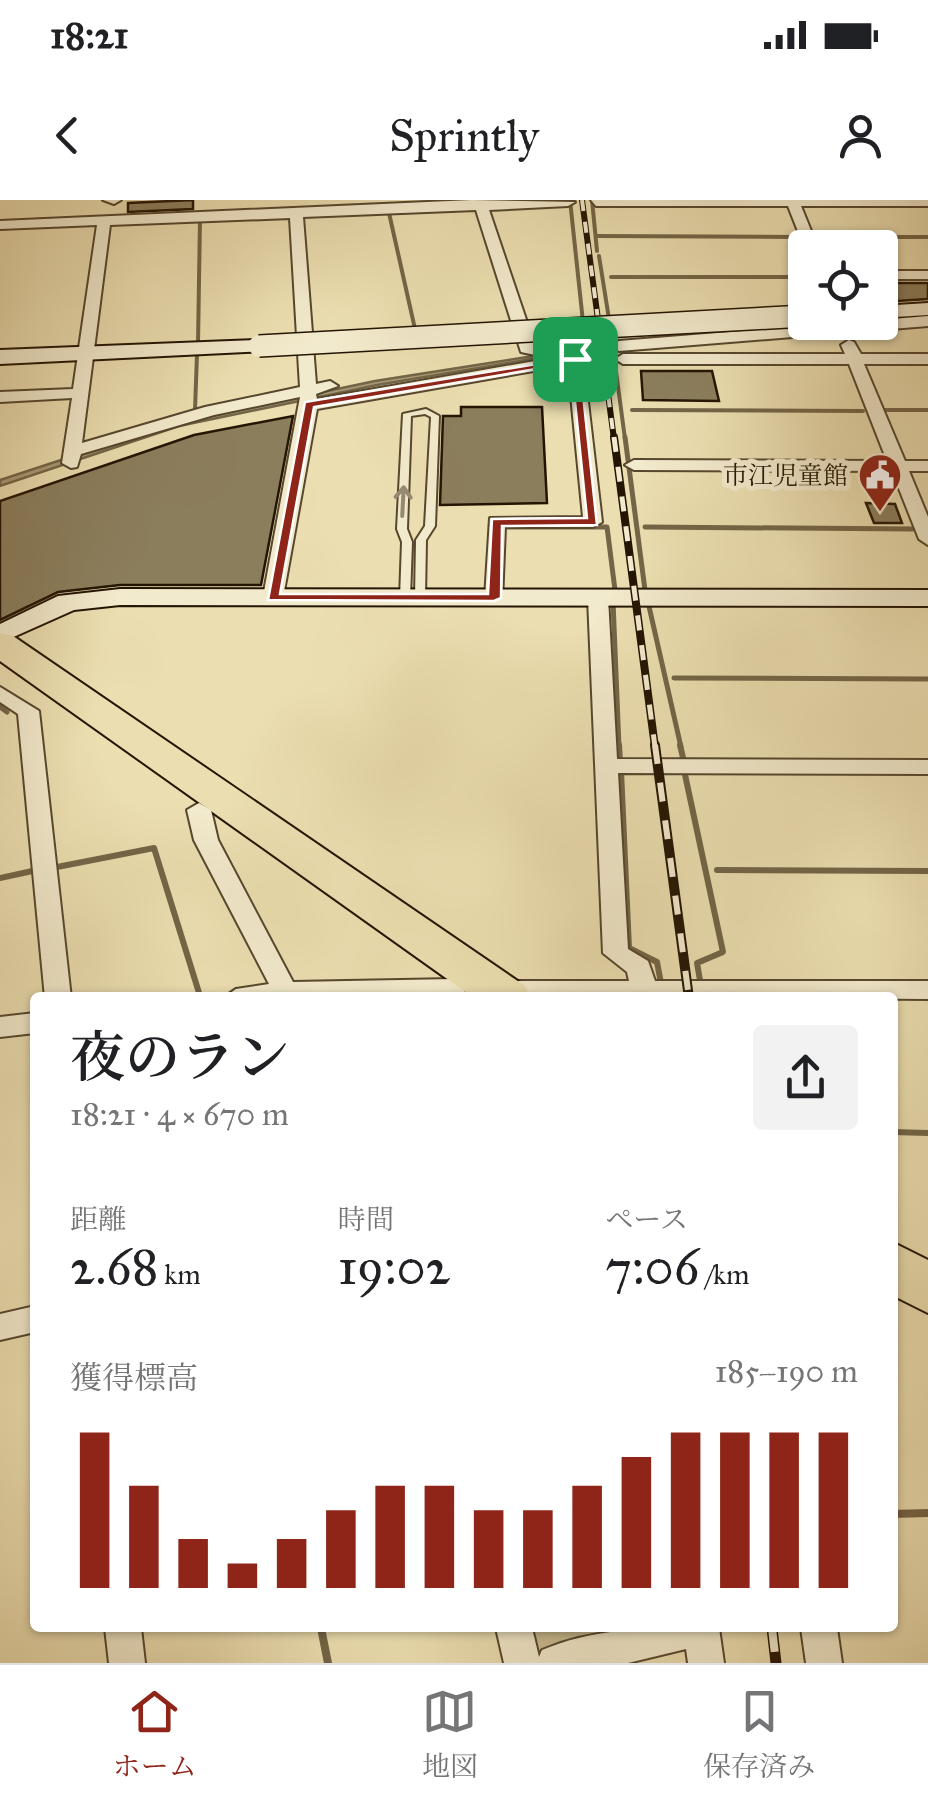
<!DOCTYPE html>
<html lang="ja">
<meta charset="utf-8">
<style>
:root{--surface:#fff;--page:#f2f2f2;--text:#202124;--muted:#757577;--line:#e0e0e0;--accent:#8f2418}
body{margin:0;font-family:"IM FELL Great Primer","Noto Serif JP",serif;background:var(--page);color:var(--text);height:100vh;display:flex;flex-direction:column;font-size:38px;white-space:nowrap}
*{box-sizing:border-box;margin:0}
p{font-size:32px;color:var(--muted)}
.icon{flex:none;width:55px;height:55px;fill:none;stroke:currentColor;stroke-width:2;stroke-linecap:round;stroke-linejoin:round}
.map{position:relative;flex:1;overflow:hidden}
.side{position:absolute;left:30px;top:792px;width:868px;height:640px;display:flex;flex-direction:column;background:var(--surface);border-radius:10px;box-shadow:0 2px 8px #0004}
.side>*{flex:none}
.buttons{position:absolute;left:788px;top:30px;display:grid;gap:20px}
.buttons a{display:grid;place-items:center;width:110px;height:110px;border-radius:10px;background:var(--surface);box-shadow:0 2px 8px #0004;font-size:50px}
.pin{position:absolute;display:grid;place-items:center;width:85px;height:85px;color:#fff;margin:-42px;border-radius:20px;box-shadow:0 5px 15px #0006}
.round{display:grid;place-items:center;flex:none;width:105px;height:105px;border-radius:10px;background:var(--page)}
.overview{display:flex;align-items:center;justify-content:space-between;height:170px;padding:0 40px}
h1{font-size:55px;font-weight:600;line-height:75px}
.stats{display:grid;grid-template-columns:repeat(3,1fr);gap:15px;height:170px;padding:10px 40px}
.stats div{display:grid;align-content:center}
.stats b{font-size:50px;font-weight:600}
.stats small{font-size:28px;font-weight:400}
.stats p{font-size:28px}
.chart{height:280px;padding:20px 40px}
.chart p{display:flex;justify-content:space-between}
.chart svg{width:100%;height:180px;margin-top:10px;stroke:var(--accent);stroke-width:6}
.status{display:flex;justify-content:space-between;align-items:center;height:70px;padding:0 50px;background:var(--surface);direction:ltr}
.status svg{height:28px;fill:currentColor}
header{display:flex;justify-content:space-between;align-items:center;height:130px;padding:0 40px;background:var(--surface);font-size:45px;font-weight:600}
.dock{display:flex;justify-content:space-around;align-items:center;height:140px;border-top:2px solid var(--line);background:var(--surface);font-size:28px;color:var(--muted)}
.dock a{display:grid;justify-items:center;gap:5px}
.dock .selected{color:var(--accent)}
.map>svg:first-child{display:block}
.green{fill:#c9bc93;stroke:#76684b;stroke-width:2.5}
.water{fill:#a79a75;stroke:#736547;stroke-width:2.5}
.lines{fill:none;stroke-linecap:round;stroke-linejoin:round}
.stream-far3{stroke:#736547;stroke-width:4}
.stream-far2{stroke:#736547;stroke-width:5}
.stream-far1{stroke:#736547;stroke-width:6}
.stream{stroke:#736547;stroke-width:8}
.building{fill:#8b7e5d;stroke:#241503;stroke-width:2.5}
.lane-casing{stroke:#56472e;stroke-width:4}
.street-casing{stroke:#56472e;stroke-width:4}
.secondary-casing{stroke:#241503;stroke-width:4}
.highway-casing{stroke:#241503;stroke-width:4}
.lane{fill:#f2eacc;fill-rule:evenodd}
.street{fill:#f2eacc;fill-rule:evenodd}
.secondary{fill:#f2eacc;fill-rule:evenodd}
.highway{fill:#ebdeb0;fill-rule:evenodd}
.rail-far3-casing{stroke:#241503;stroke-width:6}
.rail-far2-casing{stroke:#241503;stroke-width:8}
.rail-far1-casing{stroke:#241503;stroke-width:10}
.rail-casing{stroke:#241503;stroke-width:11}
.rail-far3{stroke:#f2eacc;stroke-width:4;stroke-dasharray:11;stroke-linecap:butt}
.rail-far2{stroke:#f2eacc;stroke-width:5;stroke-dasharray:15;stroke-linecap:butt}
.rail-far1{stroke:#f2eacc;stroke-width:6;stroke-dasharray:19;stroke-linecap:butt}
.rail{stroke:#f2eacc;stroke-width:8;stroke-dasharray:24;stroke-linecap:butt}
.secondary-bridge-casing{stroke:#241503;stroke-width:24;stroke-linecap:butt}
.secondary-bridge{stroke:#f2eacc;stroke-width:21}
.oneway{stroke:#958a72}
.route{fill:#8f2418;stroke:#fff;stroke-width:2.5;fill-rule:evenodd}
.labels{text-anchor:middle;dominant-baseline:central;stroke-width:10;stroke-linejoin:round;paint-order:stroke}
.far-poi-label{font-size:25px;fill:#241503;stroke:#f2eacc;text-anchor:end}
</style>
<div class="status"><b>18:21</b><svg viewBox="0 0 49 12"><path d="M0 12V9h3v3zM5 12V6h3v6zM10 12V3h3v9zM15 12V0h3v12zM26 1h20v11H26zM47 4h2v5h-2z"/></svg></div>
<header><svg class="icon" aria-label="back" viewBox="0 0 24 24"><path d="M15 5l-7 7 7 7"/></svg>Sprintly<svg class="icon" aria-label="person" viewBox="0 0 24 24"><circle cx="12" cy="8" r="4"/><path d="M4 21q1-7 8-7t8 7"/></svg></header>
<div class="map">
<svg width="928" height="1463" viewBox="0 0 928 1463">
<rect width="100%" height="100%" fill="#ebdeb0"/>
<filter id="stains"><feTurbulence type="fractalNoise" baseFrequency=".002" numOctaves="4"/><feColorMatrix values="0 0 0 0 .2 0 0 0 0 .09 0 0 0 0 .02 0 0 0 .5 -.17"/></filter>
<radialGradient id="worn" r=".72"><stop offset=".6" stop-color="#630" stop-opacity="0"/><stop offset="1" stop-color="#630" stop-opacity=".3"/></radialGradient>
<path class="green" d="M522,1428H608L611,1437L537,1456L527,1452Z"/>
<path class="water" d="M928,117V120L634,142L377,185L179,226L0,286V280L167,225L375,181L674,134Z"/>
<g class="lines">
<g class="stream-far3">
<path d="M570,0L583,122"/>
<path d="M592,0L597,51"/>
<path d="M389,13L415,129"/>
<path d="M596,36L796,37"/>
<path d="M813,37H928"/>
<path d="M599,56L609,119"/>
<path d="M611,77H805"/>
<path d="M198,143L200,19"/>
<path d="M613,149L625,239"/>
<path d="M195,210L197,154"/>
<path d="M632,210L863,211"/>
<path d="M884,210H928"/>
</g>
<g class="stream-far2">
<path d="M625,237L645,390"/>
<path d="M501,327H607L615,390"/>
<path d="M645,327L913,329"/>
<path d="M613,401L619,547"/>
<path d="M648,402L681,547"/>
<path d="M674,478L928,479"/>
<path d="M0,507L7,512"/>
</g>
<g class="stream-far1">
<path d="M619,545L620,562"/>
<path d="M680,545L684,562"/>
<path d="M684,570L723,752L697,763L701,786"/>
<path d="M621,571L629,748L657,762L661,783"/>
<path d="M52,668L154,648L200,796"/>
<path d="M717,670L928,671"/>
<path d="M0,678L37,670"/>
<path d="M892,932L928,933"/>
</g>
<g class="stream">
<path d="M892,1314L928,1313"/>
<path d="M321,1428L328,1463"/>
</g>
</g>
<g class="building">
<path d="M193,0V9L128,12V3Z"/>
<path d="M889,83H928V99L897,101Z"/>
<path d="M641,171H712L719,201L643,200Z"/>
<path d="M461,207H542L547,303L440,305L443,216H461Z"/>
<path d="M293,216L261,385H120L58,392L0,420V301L194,235Z"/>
<path d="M866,303L895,304L902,323H874Z"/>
</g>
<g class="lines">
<g class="lane-casing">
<path id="lane" d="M426,209L439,216L435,326L426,340L425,398L420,401L415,398L416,340L425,326L431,217L425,214L411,216L407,329L412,342L410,398L405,401L400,398L402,342L397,329L403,214Z"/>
</g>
<g class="street-casing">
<g id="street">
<path d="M103,0H121L114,4Z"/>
<path d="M472,0L575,2L568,6L489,10L537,152L535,155L521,152L476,10L303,17L316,184L330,181L338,186L316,194L317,199L575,154L583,159L602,322L593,327H505L502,402L495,404L485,398L490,318L583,317L568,165L317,209L283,397L273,403L263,397L300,197L214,215L81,254L77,267L71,268L62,263L72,198L0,202V192L73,189L97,25L0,29V21ZM290,18L300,187L205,207L82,243L110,25Z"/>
<path d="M591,0H928V6H801L818,48L805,49L788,6H596Z"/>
<rect x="880" y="71" width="48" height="8"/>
<path d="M928,116V126L619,151L611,146L619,141Z"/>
<path d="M849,140L854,142L861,154H928V164H864L905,261H928V271H909L928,317V345L919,339L892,271L634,270L625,265L634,260L887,261L849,164H623L615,159L623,154H845L841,145Z"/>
<path d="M598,392L608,398L617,559L928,560V574L618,573L628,749L648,761L655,781H928V799L489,796L485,790L489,784L498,781H629L627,772L603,753L588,398Z"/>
<path d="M0,487L39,511L71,798H45L18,514L0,502Z"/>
<path d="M199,603L211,610L218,640L293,782L454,779L463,782L467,788L463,794L223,798L236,789L269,784L194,640L187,610Z"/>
<path d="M35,813V833L0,837V817Z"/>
<path d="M35,1106V1132L0,1140V1114Z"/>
<path d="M105,1428H141L145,1463H109Z"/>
<path d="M496,1428H532L539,1457L542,1450C599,1426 658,1428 719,1428L724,1463H688L686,1449L628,1463H504Z"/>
<path d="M801,1428H837L842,1463H806Z"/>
</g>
</g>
<g class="secondary-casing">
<g id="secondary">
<path d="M928,103V115L880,118V106Z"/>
<path d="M259,140L267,141L270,146L267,151L0,164V150Z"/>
<path d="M120,389L928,390V406L120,405L74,410L0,443V424L58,396Z"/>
</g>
</g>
<g class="highway-casing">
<g id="highway">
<path d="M0,433L13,436L525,786L531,798H474L0,461Z"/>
<path d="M892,1042L928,1060V1113L892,1095Z"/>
</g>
</g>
<use href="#lane" class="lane"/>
<use href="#street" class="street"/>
<use href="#secondary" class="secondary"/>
<use href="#highway" class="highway"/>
<g class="rail-far3-casing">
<path id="rail-far3" d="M582,0L614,239"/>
</g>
<g class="rail-far2-casing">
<path id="rail-far2" d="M614,237L655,547"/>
</g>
<g class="rail-far1-casing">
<path id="rail-far1" d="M655,545L689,798"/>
</g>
<g class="rail-casing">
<path id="rail" d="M772,1428L776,1463"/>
</g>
<use href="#rail-far3" class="rail-far3"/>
<use href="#rail-far2" class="rail-far2"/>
<use href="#rail-far1" class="rail-far1"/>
<use href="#rail" class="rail"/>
<g class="secondary-bridge-casing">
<path id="secondary-bridge" d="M259,146L805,116"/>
</g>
<use href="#secondary-bridge" class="secondary-bridge"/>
</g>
<defs><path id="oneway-shaft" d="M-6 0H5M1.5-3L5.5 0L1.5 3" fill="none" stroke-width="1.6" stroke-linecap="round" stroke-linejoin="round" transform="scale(2.5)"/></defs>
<use class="oneway" href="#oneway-shaft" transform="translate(403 301) rotate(-87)"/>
<path class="route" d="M579,157L597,325L502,326L501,398L494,401L268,400L305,202ZM571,163L587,318L492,319L488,394H280L314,207Z"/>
<defs>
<g id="civic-pin" transform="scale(2.25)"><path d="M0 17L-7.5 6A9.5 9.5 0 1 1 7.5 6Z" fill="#8f2418" stroke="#f2eacc"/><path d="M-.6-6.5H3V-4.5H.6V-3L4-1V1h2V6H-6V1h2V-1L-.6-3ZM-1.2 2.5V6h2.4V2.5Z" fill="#fff"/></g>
</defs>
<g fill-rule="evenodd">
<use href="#civic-pin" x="880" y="275"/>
</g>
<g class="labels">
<g class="far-poi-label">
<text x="848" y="275">市江児童館</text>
</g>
</g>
<rect width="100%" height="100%" filter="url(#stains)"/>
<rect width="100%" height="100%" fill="url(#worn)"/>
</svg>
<div class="buttons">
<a><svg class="icon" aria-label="locate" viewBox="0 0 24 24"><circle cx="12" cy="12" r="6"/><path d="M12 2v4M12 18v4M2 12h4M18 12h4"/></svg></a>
</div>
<div class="pin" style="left:575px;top:159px;background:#1e9e55"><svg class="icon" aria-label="arrive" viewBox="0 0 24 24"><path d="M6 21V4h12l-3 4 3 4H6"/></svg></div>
<section class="side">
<div class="overview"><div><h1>夜のラン</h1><p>18:21 · 4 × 670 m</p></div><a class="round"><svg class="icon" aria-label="share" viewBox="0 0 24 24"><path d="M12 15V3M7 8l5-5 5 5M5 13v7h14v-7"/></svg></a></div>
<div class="stats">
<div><p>距離</p><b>2.68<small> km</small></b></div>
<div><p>時間</p><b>19:02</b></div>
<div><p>ペース</p><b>7:06<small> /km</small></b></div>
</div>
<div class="chart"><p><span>獲得標高</span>185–190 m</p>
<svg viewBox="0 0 160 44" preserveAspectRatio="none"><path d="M5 44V6M15 44V19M25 44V32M35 44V38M45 44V32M55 44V25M65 44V19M75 44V19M85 44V25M95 44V25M105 44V19M115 44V12M125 44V6M135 44V6M145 44V6M155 44V6"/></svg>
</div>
</section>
</div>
<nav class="dock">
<a class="selected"><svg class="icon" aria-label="home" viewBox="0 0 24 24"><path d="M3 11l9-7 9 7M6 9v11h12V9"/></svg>ホーム</a>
<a><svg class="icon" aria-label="map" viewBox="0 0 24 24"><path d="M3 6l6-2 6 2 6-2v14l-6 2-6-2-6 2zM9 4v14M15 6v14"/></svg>地図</a>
<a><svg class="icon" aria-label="saved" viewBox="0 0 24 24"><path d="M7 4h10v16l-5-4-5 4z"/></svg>保存済み</a>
</nav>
